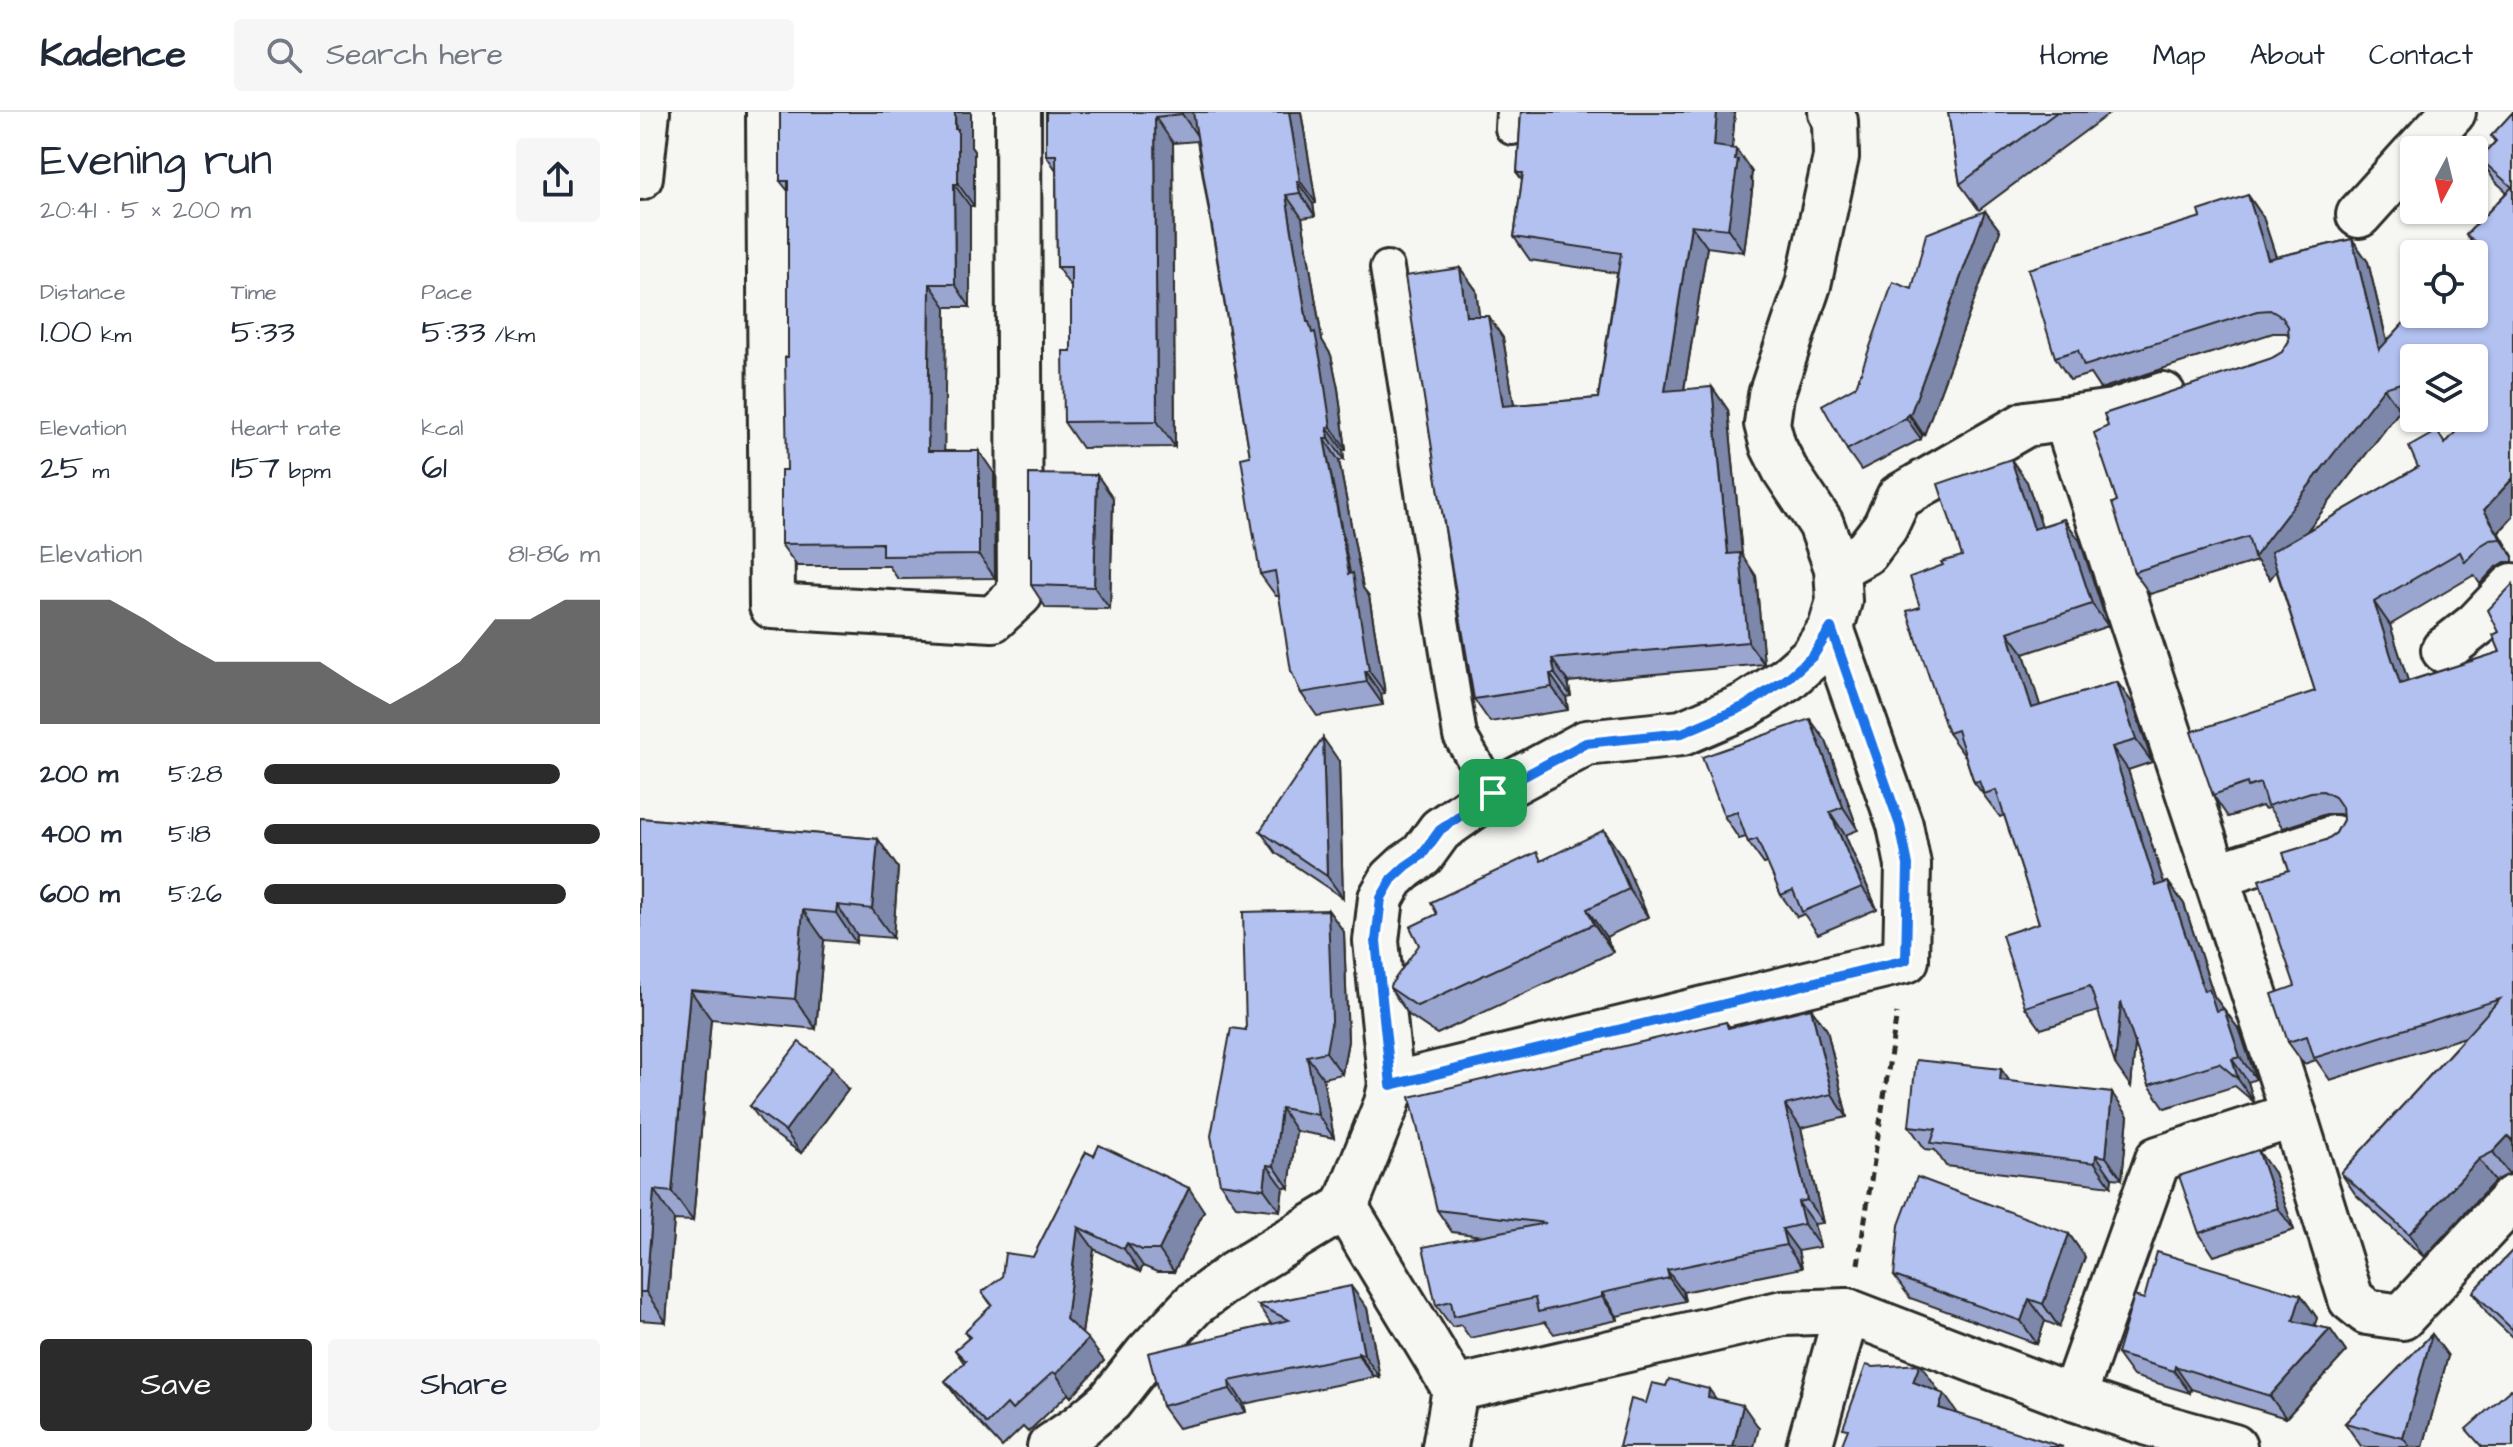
<!DOCTYPE html>
<meta charset="utf-8">
<style>
:root{--surface:#fff;--page:#f6f6f7;--text:#1f2937;--muted:#747a83;--line:#e0e1e3;--accent:#2b2b2b}
body{margin:0;font-family:"Architects Daughter",sans-serif;background:var(--page);color:var(--text);height:100vh;display:flex;flex-direction:column;font-size:30px;white-space:nowrap}
*{box-sizing:border-box;margin:0}
p{font-size:26px;color:var(--muted)}
.icon{flex:none;width:44px;height:44px;fill:none;stroke:currentColor;stroke-width:2;stroke-linecap:round;stroke-linejoin:round}
.map{position:relative;flex:1;overflow:hidden}
.sheet{display:flex;flex-direction:column;background:var(--surface);width:640px}
.sheet>*{flex:none}
.needle{width:52px;rotate:187deg}
.tools{position:absolute;left:1760px;top:24px;display:grid;gap:16px}
.tools a{display:grid;place-items:center;width:88px;height:88px;border-radius:8px;background:var(--surface);box-shadow:0 2px 6px #0004;font-size:40px}
.pin{position:absolute;display:grid;place-items:center;width:68px;height:68px;color:#fff;margin:-34px;border-radius:16px;box-shadow:0 4px 12px #0006}
.round{display:grid;place-items:center;flex:none;width:84px;height:84px;border-radius:8px;background:var(--page)}
.head{display:flex;align-items:center;justify-content:space-between;height:136px;padding:0 40px}
h1{font-size:44px;font-weight:600;line-height:60px}
.metrics{display:grid;grid-template-columns:repeat(3,1fr);gap:12px;height:136px;padding:8px 40px}
.metrics div{display:grid;align-content:center}
.metrics b{font-size:34px;font-weight:600}
.metrics small{font-size:22px;font-weight:400}
.metrics p{font-size:22px}
.chart{height:224px;padding:16px 40px}
.chart p{display:flex;justify-content:space-between}
.chart svg{width:100%;height:144px;margin-top:8px;fill:var(--accent);opacity:.7}
.cta{display:flex;gap:16px;margin-top:auto;padding:16px 40px}
.cta a{flex:1;height:92px;border-radius:8px;background:var(--accent);color:#fff;font-size:32px;font-weight:600;line-height:92px;text-align:center}
.cta a+a{background:var(--page);color:var(--text)}
ul{padding:0 40px;list-style:none;font-size:26px}
li{display:grid;grid-template-columns:128px 96px 1fr;align-items:center;height:60px}
li i{height:20px;border-radius:10px;background:var(--accent)}
header{display:flex;align-items:center;gap:48px;box-sizing:border-box;height:112px;padding:0 40px;background:var(--surface);border-bottom:2px solid var(--line)}
header strong{font-size:38px}
nav{display:flex;gap:44px;margin-inline-start:auto;font-size:28px}
.search{width:560px;height:72px;background:var(--page);display:flex;align-items:center;gap:20px;box-sizing:border-box;padding:0 28px;border-radius:8px;color:var(--muted);font-size:30px}
main{display:flex;flex:1;min-height:0}
.map>svg:first-child{display:block}
.lines{fill:none;stroke-linecap:round;stroke-linejoin:round}
.lane-casing{stroke:#2b2b2b;stroke-width:38}
.street-casing{stroke:#2b2b2b;stroke-width:50}
.path{stroke:#2b2b2b;stroke-width:5;stroke-dasharray:8 6;stroke-linecap:butt}
.lane{stroke:#f6f6f2;stroke-width:32}
.street{stroke:#f6f6f2;stroke-width:44}
.wall{fill:#9aa6cf;stroke:#2b2b2b;stroke-width:2;fill-rule:evenodd}
.shaded-wall{fill:#7d87a9;stroke:#2b2b2b;stroke-width:2}
.building{fill:#b3c1f1;stroke:#2b2b2b;stroke-width:2}
.route-casing{stroke:#fff;stroke-width:16}
.route{stroke:#1a73e8;stroke-width:10}
</style>
<header>
<strong>Kadence</strong>
<div class="search"><svg class="icon" aria-label="search" viewBox="0 0 24 24"><circle cx="10" cy="10" r="6"/><path d="M15 15l6 6"/></svg>Search here</div>
<nav><a>Home</a><a>Map</a><a>About</a><a>Contact</a></nav>
</header>
<main>
<section class="sheet">
<div class="head"><div><h1>Evening run</h1><p>20:41 · 5 × 200 m</p></div><a class="round"><svg class="icon" aria-label="share" viewBox="0 0 24 24"><path d="M12 15V3M7 8l5-5 5 5M5 13v7h14v-7"/></svg></a></div>
<div class="metrics">
<div><p>Distance</p><b>1.00<small> km</small></b></div>
<div><p>Time</p><b>5:33</b></div>
<div><p>Pace</p><b>5:33<small> /km</small></b></div>
</div>
<div class="metrics">
<div><p>Elevation</p><b>25<small> m</small></b></div>
<div><p>Heart rate</p><b>157<small> bpm</small></b></div>
<div><p>kcal</p><b>61</b></div>
</div>
<div class="chart"><p><span>Elevation</span>81–86 m</p>
<svg viewBox="0 0 160 44" preserveAspectRatio="none"><path d="M0 44V6L10 6L20 6L30 12L40 19L50 25L60 25L70 25L80 25L90 32L100 38L110 32L120 25L130 12L140 12L150 6L160 6V44z"/></svg>
</div>
<ul>
<li><b>200 m</b>5:28<i style="width:88%"></i></li>
<li><b>400 m</b>5:18<i style="width:100%"></i></li>
<li><b>600 m</b>5:26<i style="width:90%"></i></li>
</ul>
<div class="cta"><a>Save</a><a>Share</a></div>
</section>
<div class="map">
<svg width="1873" height="1335" viewBox="0 0 1873 1335">
<rect width="100%" height="100%" fill="#f6f6f2"/>
<filter id="ink" filterUnits="userSpaceOnUse"><feTurbulence type="fractalNoise" baseFrequency=".0125" numOctaves="2"/><feDisplacementMap in="SourceGraphic" scale="16" xChannelSelector="R" yChannelSelector="G"/><feConvolveMatrix kernelMatrix="1 2 1 2 8 2 1 2 1" color-interpolation-filters="sRGB"/></filter>
<g filter="url(#ink)">
<g class="lines">
<g class="lane-casing">
<g id="lane">
<path d="M872,16L873,0"/>
<path d="M747,156L820,624L853,681"/>
</g>
</g>
<g class="street-casing">
<g id="street">
<path d="M129,0L132,494L353,507L380,482L378,0"/>
<path d="M1778,38L1813,0"/>
<path d="M0,65L7,0"/>
<path d="M1719,103L1774,42"/>
<path d="M1426,307L1654,1003L1711,1187L1727,1200L1762,1205L1873,1086"/>
<path d="M1197,456L1226,440L1245,415L1259,385L1386,312L1473,300L1523,283"/>
<path d="M1804,538L1837,512L1873,474"/>
<path d="M1575,764L1694,726"/>
<path d="M751,973L1266,848L1268,753L1260,713L1191,516"/>
<path d="M705,1095L815,1277L805,1335"/>
<path d="M815,1277L1143,1201L1207,1199L1433,1286L1508,1311L1594,1335"/>
<path d="M1433,1286L1518,1047L1654,1003"/>
<path d="M410,1335L438,1316L470,1289L507,1242L554,1192L594,1162L705,1095L747,991L751,973L736,829L741,786L752,767L766,754L782,743L800,718L853,681L946,631L1042,621L1105,594L1147,567L1173,544L1191,516L1199,489L1197,456L1181,412L1145,358L1133,334L1127,312L1131,283L1168,173L1196,45L1195,9L1191,0"/>
<path d="M1169,1335L1207,1199"/>
</g>
</g>
<path class="path" d="M1218,1152L1257,901"/>
<use href="#lane" class="lane"/>
<use href="#street" class="street"/>
</g>
<g class="wall">
<path d="M406,0H661L676,91L673,92L675,104L662,106L682,228L691,243L698,277L706,338H703L704,348L699,349L723,476L729,484L745,581L741,582L743,593L677,604L661,581L639,484H636L620,462L610,344L557,29L533,31L535,335L442,336L424,310L431,239V175L417,155L416,58L406,43Z"/>
<path d="M881,0H1095L1092,37H1096L1112,60L1111,67L1113,71L1104,140L1067,135L1044,278L1072,275L1088,298L1102,443L1116,464L1124,552L928,570L931,584L926,585L928,598L850,610L834,587L820,156L836,178L839,204H848L863,226L874,293L958,286L977,161L890,148L874,125L882,68L877,61Z"/>
<path d="M1308,0H1471L1339,98L1320,72Z"/>
<path d="M1873,0V405L1859,420L1873,444V450H1865L1855,456L1840,472L1834,463L1750,513L1768,569L1860,540L1859,520L1873,472V1057L1869,1062L1855,1069L1784,1145L1716,1083L1701,1061L1825,925L1690,968L1676,948L1664,952L1648,930L1655,874L1649,758L1686,728L1696,721L1703,708V703L1699,702H1686L1643,716L1629,696L1624,697L1622,694L1588,705L1573,683L1675,579L1636,458L1630,467L1617,449L1510,482L1494,460L1477,389L1632,246L1642,240L1649,229L1648,222L1646,221H1633L1460,277L1450,262L1430,268L1415,245L1561,105L1608,83L1623,105L1636,145L1712,127L1728,150L1747,229L1835,135L1826,123L1867,80L1855,69L1840,47L1855,30L1851,24ZM1774,246L1834,306H1814L1822,313L1806,331L1778,355L1667,419L1760,298L1774,294Z"/>
<path d="M331,35L334,39V94H330V195H306L304,339L354,361L355,466L258,467L249,454H157L141,432L147,358L148,245V79L140,69Z"/>
<path d="M1345,99L1360,119L1284,323H1282L1281,327L1221,358L1207,338L1216,274L1272,177Z"/>
<path d="M457,363L473,386L470,497L406,496L391,473V446L389,443Z"/>
<path d="M1387,370L1402,414L1424,407L1440,429L1468,514L1384,542L1400,594L1477,570L1493,592L1512,650L1488,658L1524,771L1528,770L1544,792L1574,884L1600,919L1616,967L1608,970L1614,990L1595,974L1525,996L1509,973L1495,931L1491,975L1458,899L1401,917L1385,895L1399,811L1364,703L1360,705L1334,670L1325,643H1324L1308,621L1280,495L1303,453L1322,444Z"/>
<path d="M1186,629L1218,718L1205,723L1237,797L1178,822L1164,802L1157,805L1141,783L1128,751L1124,752L1108,730L1106,725L1099,727L1084,704Z"/>
<path d="M699,649L703,786L636,741L620,719Z"/>
<path d="M0,706L238,727L258,756L253,826L217,823L216,831L184,828L176,917L71,907L53,1109L34,1108L26,1210L0,1208Z"/>
<path d="M983,746L1008,805L966,825L973,840L797,922L769,903L749,875L903,748Z"/>
<path d="M688,798L704,820L708,929L702,962L683,966L694,1026L656,1019L649,1076L643,1075L640,1099L596,1094L580,1071L606,918Z"/>
<path d="M1171,896L1187,918L1207,1005L1161,1016L1183,1111L1174,1112L1180,1135L1158,1139L1162,1156L1043,1180L1045,1189L977,1204L978,1208L914,1222L905,1210L830,1226L821,1213L812,1215L796,1193L842,1124L812,1120L797,1098L1086,910L1090,915Z"/>
<path d="M1369,969L1488,1004L1482,1067L1472,1066L1471,1074L1306,1054L1295,1038L1285,1037L1269,1014Z"/>
<path d="M208,978L161,1041L126,1016L110,994Z"/>
<path d="M446,1040L564,1099L534,1160H517L503,1154L500,1160L454,1137L442,1222L464,1249L431,1285L428,1282L388,1320L383,1315L362,1335L321,1291L305,1269L324,1251L315,1238L329,1226L324,1220L352,1194L342,1180L393,1145Z"/>
<path d="M1634,1061L1654,1118L1574,1144L1559,1121Z"/>
<path d="M1429,1122L1445,1145L1419,1215L1405,1209L1397,1232L1270,1186L1254,1164Z"/>
<path d="M1873,1138V1226L1848,1202L1833,1180Z"/>
<path d="M1661,1183L1677,1206L1674,1214L1690,1217L1706,1240L1646,1306L1551,1277L1550,1281L1493,1264L1477,1242L1504,1187Z"/>
<path d="M618,1193L727,1196L740,1266L733,1263L734,1265L604,1292L606,1300L538,1316L522,1294L631,1212Z"/>
<path d="M1792,1222L1808,1244L1783,1335H1726L1721,1334L1705,1311Z"/>
</g>
<g class="shaded-wall">
<path d="M315,0H331V35L334,39V94L318,72Z"/>
<path d="M542,0H559L560,28L542,2Z"/>
<path d="M649,0H661L676,91L660,69Z"/>
<path d="M1077,0H1095L1090,56L1074,34Z"/>
<path d="M515,5L533,31L535,335L517,309Z"/>
<path d="M1096,37L1112,60L1111,67L1113,71L1104,140L1088,117Z"/>
<path d="M657,69L673,92L675,104L660,81Z"/>
<path d="M314,72L330,94V195L315,172Z"/>
<path d="M646,83L662,106L682,228L691,243L698,277L706,338L691,315L672,221L667,210Z"/>
<path d="M1608,83L1623,105L1644,170L1628,147Z"/>
<path d="M1345,99L1360,119L1284,323L1270,303Z"/>
<path d="M1051,113L1067,135L1040,302L1025,279Z"/>
<path d="M1712,127L1728,150L1754,260L1739,238Z"/>
<path d="M820,156L836,178L842,226L826,204Z"/>
<path d="M290,172L306,195L304,361L288,339Z"/>
<path d="M848,204L863,226L878,317L863,294Z"/>
<path d="M1072,275L1088,298L1102,443L1116,464L1124,552L1108,530L1088,442Z"/>
<path d="M1744,276L1760,298L1630,467L1614,445Z"/>
<path d="M1268,302L1282,323L1281,327L1266,306Z"/>
<path d="M687,315L703,338L704,348L689,326Z"/>
<path d="M684,326L699,349L723,476L729,484L745,581L729,559Z"/>
<path d="M339,339L354,361L355,466L339,443Z"/>
<path d="M1371,347L1387,370L1410,439L1394,417Z"/>
<path d="M457,363L473,386L470,497L454,475Z"/>
<path d="M1873,366V405L1859,420L1873,445L1861,427L1844,398Z"/>
<path d="M1424,407L1440,429L1468,514L1452,492Z"/>
<path d="M1734,490L1750,513L1776,594L1760,572Z"/>
<path d="M1368,520L1384,542L1408,619L1392,596Z"/>
<path d="M912,547L928,570L931,584L915,562Z"/>
<path d="M725,559L741,582L743,593L727,570Z"/>
<path d="M910,562L926,585L928,598L912,575Z"/>
<path d="M1477,570L1493,592L1512,650L1496,628Z"/>
<path d="M1170,607L1186,629L1218,718L1203,695Z"/>
<path d="M683,626L699,649L703,786L687,764Z"/>
<path d="M1472,635L1488,658L1532,796L1516,774Z"/>
<path d="M1190,700L1205,723L1237,797L1222,775Z"/>
<path d="M964,718L983,746L1008,805L989,777Z"/>
<path d="M238,727L258,756L253,826L232,797Z"/>
<path d="M1528,770L1544,792L1574,884L1585,899H1576L1564,879Z"/>
<path d="M197,793L217,823L216,831L196,801Z"/>
<path d="M947,797L966,825L973,840L954,812Z"/>
<path d="M163,798L184,828L176,917L155,887Z"/>
<path d="M688,798L704,820L708,929L702,962L686,940Z"/>
<path d="M50,878L71,907L53,1109L32,1080Z"/>
<path d="M1481,890L1497,912L1491,975L1475,952Z"/>
<path d="M1171,896L1187,918L1207,1005L1192,982Z"/>
<path d="M1584,897L1600,919L1616,967L1600,945Z"/>
<path d="M667,944L683,966L694,1026L678,1003Z"/>
<path d="M1592,947L1608,970L1614,990L1598,967Z"/>
<path d="M192,955L208,978L161,1041L145,1019Z"/>
<path d="M1361,957L1377,979L1360,968Z"/>
<path d="M1472,981L1488,1004L1482,1067L1466,1045Z"/>
<path d="M1145,993L1161,1016L1183,1111L1167,1088Z"/>
<path d="M641,996L656,1019L649,1076L634,1054Z"/>
<path d="M1868,1024L1873,1031V1057L1869,1062L1853,1040Z"/>
<path d="M1618,1038L1634,1061L1654,1118L1638,1096Z"/>
<path d="M1456,1043L1472,1066L1471,1074L1455,1051Z"/>
<path d="M1839,1047L1855,1069L1784,1145L1769,1122Z"/>
<path d="M627,1053L643,1075L640,1099L624,1077Z"/>
<path d="M549,1076L564,1099L534,1160L519,1138Z"/>
<path d="M14,1078L34,1108L26,1210L6,1180Z"/>
<path d="M1158,1090L1174,1112L1180,1135L1164,1112Z"/>
<path d="M438,1115L454,1137L441,1229L426,1207Z"/>
<path d="M1142,1117L1158,1139L1162,1156L1146,1133Z"/>
<path d="M1429,1122L1445,1145L1419,1215L1403,1192Z"/>
<path d="M487,1131L503,1154L500,1160L484,1137Z"/>
<path d="M1027,1158L1043,1180L1045,1189L1029,1166Z"/>
<path d="M711,1174L727,1196L740,1266L724,1243Z"/>
<path d="M962,1181L977,1204L978,1208L962,1185Z"/>
<path d="M1661,1183L1677,1206L1669,1231L1653,1209Z"/>
<path d="M1389,1187L1405,1209L1397,1232L1381,1209Z"/>
<path d="M1690,1217L1706,1240L1646,1306L1630,1284Z"/>
<path d="M1792,1222L1808,1244L1783,1335H1770L1763,1326Z"/>
<path d="M448,1227L464,1249L431,1285L416,1262Z"/>
<path d="M718,1240L733,1263L734,1265L718,1243Z"/>
<path d="M1280,1252L1300,1281L1273,1270Z"/>
<path d="M1535,1254L1551,1277L1550,1281L1534,1259Z"/>
<path d="M589,1269L604,1292L606,1300L590,1277Z"/>
<path d="M1069,1277L1085,1299L1068,1285Z"/>
<path d="M1304,1282L1324,1310L1299,1296Z"/>
<path d="M1103,1293L1119,1316L1114,1335H1093Z"/>
</g>
<g class="building">
<path d="M140,0H315V17H318V72H314L315,172H290L288,339H339V443L242,444V431L141,432V358H147L145,245H148V69H140Z"/>
<path d="M406,0H542V2L515,5L517,309L424,310L423,239H431V155H417L416,43H406Z"/>
<path d="M553,0H649L660,69H657L660,81L646,83L667,210H669L672,221L675,220L682,255L691,315H687L689,326H684L709,462L713,461L729,559H725L727,570L661,581L651,559L635,459L620,462L601,346L610,344Z"/>
<path d="M881,0H1077L1074,34L1096,37L1095,48H1098L1088,117L1051,113L1025,279L1072,275L1088,442L1100,441L1108,530L912,547L915,562H910L912,575L834,587L798,375L765,164L820,156L826,204H848L863,294L958,286L981,141L874,125L883,61H877Z"/>
<path d="M1308,0H1417L1320,72Z"/>
<path d="M1873,0V366L1844,398L1861,427L1850,428L1840,434L1825,450L1820,440L1734,490L1760,572L1860,540L1853,523L1859,520L1848,498L1873,472V1029L1868,1024L1853,1040L1839,1047L1769,1122L1701,1061L1860,887L1674,946L1667,924L1648,930L1632,882L1655,874L1619,768L1649,758L1643,741L1686,728L1696,721L1703,708L1702,695L1695,685L1683,679L1671,680L1627,694L1620,671L1608,675L1607,671L1573,683L1551,620L1675,579L1631,440L1778,355L1769,335L1797,319L1805,332L1825,309L1822,306H1834V246H1774V267L1744,276L1614,445L1608,425L1494,460L1472,391L1477,389L1454,321L1468,314L1464,302L1632,246L1642,240L1649,229L1648,214L1642,205L1630,198L1617,199L1444,254L1438,238L1415,245L1388,157L1561,105L1559,99L1608,83L1628,147L1712,127L1739,238L1774,200V202H1834V142H1828L1838,132L1826,123L1872,75L1840,47L1856,29L1851,24Z"/>
<path d="M1345,99L1270,303L1268,302L1266,306L1207,338L1182,293L1216,274L1253,170L1272,177L1286,122Z"/>
<path d="M1371,347L1394,417L1424,407L1452,492L1368,520L1392,596L1477,570L1496,628L1472,635L1516,774L1528,770L1564,879L1569,877L1576,899L1584,897L1600,945L1592,947L1598,967L1579,951L1509,973L1481,890L1475,952L1450,874L1385,895L1362,823L1399,811L1356,678L1344,682L1339,669L1334,670L1317,618L1308,621L1267,499L1280,495L1270,465L1303,453L1301,450L1322,444L1298,372Z"/>
<path d="M389,362L457,363L454,475L391,473V443H389Z"/>
<path d="M1170,607L1203,695L1190,700L1222,775L1162,800L1153,778L1141,783L1117,727L1108,730L1097,700L1084,704L1062,645Z"/>
<path d="M683,626L687,764L620,719Z"/>
<path d="M0,706L238,727L232,797L197,793L196,801L163,798L155,887L50,878L32,1080L14,1078L6,1180H0Z"/>
<path d="M964,718L989,777L947,797L954,812L777,894L749,875L779,833L770,815L797,802L791,790L897,740L901,749Z"/>
<path d="M688,798L692,907L686,940L667,944L678,1003L641,996L634,1054L627,1053L624,1077L580,1071L571,1024L591,916L606,918L603,800Z"/>
<path d="M1171,896L1192,982L1145,993L1167,1088L1158,1090L1164,1112L1142,1117L1146,1133L1027,1158L1029,1166L962,1181V1185L898,1200L895,1186L814,1204L811,1189L796,1193L783,1135L906,1111L797,1098L770,985L1086,910L1088,916Z"/>
<path d="M159,930L192,955L145,1019L110,994Z"/>
<path d="M1276,948L1361,957L1360,968L1472,981L1466,1045L1456,1043L1455,1051L1291,1031L1296,1017L1269,1014Z"/>
<path d="M459,1033L549,1076L519,1138H502L487,1131L484,1137L438,1115L426,1207L448,1227L416,1262L413,1260L372,1298L367,1292L347,1312L305,1269L326,1249L315,1238L330,1225L324,1220L352,1193L342,1180L362,1165L365,1141L393,1145L446,1040L454,1044Z"/>
<path d="M1618,1038L1638,1096L1559,1121L1539,1064Z"/>
<path d="M1277,1065L1429,1122L1403,1192L1389,1187L1381,1209L1254,1164L1259,1113Z"/>
<path d="M1873,1138V1218L1833,1180Z"/>
<path d="M1517,1140L1661,1183L1653,1209L1690,1217L1630,1284L1535,1254L1534,1259L1477,1242L1494,1184L1504,1187Z"/>
<path d="M711,1174L724,1243L718,1240V1243L589,1269L590,1277L522,1294L508,1241L649,1208L618,1193Z"/>
<path d="M1792,1222L1763,1326L1705,1311Z"/>
<path d="M1280,1252L1273,1270L1304,1282L1299,1296L1423,1335H1201L1208,1317L1203,1316L1226,1253L1233,1255Z"/>
<path d="M1029,1267L1069,1277L1068,1285L1103,1293L1093,1335H979L991,1287L1006,1291L1012,1271L1026,1274Z"/>
<path d="M1871,1277L1873,1278V1335H1842L1826,1317Z"/>
</g>
</g>
<g class="lines" filter="url(#ink)">
<g class="route-casing">
<path id="route" d="M1191,516L1260,713L1268,753L1266,848L751,973L736,829L741,786L752,767L766,754L782,743L800,718L853,681L946,631L1042,621L1105,594L1147,567L1173,544Z"/>
</g>
<use href="#route" class="route"/>
</g>
</svg>
<div class="tools">
<a><svg class="needle" viewBox="-14 -14 28 28"><path d="M0-13l5 13h-10z" fill="#e53935"/><path d="M0 13l5-13h-10z" fill="#747a83"/></svg></a>
<a><svg class="icon" aria-label="locate" viewBox="0 0 24 24"><circle cx="12" cy="12" r="6"/><path d="M12 2v4M12 18v4M2 12h4M18 12h4"/></svg></a>
<a><svg class="icon" aria-label="layers" viewBox="0 0 24 24"><path d="M12 4l9 5-9 5-9-5zM3 14l9 5 9-5"/></svg></a>
</div>
<div class="pin" style="left:853px;top:681px;background:#1e9e55"><svg class="icon" aria-label="arrive" viewBox="0 0 24 24"><path d="M6 21V4h12l-3 4 3 4H6"/></svg></div>
</div>
</main>
